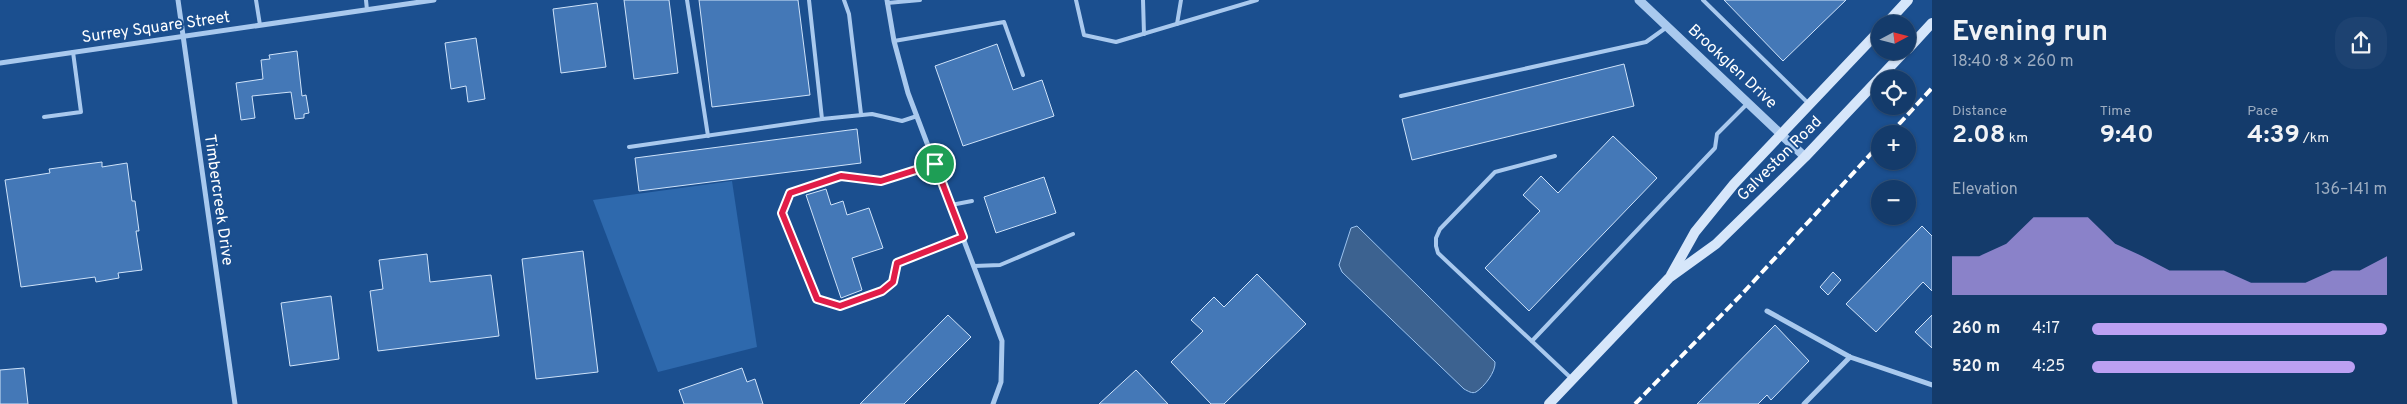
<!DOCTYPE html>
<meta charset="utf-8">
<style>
:root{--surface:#143b6b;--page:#1d4271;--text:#f1f3f6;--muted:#9dadc1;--line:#33557e;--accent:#bca0f2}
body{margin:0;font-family:Overpass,sans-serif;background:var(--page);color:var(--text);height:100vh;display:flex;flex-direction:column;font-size:19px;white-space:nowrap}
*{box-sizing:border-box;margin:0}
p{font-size:16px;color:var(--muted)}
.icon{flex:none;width:28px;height:28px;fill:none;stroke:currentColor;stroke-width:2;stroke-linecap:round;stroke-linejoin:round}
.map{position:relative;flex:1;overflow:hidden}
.drawer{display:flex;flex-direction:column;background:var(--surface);width:475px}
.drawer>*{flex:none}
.needle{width:32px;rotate:83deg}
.buttons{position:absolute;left:1871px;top:15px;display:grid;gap:10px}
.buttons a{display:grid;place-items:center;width:45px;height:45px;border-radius:50%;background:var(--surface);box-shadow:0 1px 4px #0004,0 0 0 1px var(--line);font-size:25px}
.pin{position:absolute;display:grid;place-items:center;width:42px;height:42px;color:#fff;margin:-21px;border:2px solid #fff;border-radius:50%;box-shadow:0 1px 5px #0007}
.round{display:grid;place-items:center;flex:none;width:52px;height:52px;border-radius:20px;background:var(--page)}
.overview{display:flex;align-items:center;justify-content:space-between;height:85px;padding:0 20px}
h1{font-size:28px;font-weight:700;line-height:38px}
.metrics{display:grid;grid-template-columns:repeat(3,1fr);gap:8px;height:85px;padding:5px 20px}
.metrics div{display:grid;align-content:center}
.metrics b{font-size:25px;font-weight:700}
.metrics small{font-size:14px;font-weight:400}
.metrics p{font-size:14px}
.chart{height:140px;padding:10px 20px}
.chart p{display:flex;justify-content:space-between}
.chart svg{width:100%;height:90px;margin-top:5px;fill:var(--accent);opacity:.7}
ul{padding:0 20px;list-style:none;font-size:16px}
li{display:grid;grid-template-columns:80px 60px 1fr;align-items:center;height:38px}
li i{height:12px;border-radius:6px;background:var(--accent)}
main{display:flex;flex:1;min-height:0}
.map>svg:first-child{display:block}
.green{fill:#2e69ad}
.water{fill:#3c6290;stroke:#9cc4f0}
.building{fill:#4478b7;stroke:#cfe3fa}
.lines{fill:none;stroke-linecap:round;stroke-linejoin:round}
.service{stroke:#a9c9ee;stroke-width:4}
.minor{stroke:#a9c9ee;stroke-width:5}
.tertiary{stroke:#a9c9ee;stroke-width:9}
.secondary{stroke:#d6e6fa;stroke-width:10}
.rail{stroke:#fff;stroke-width:4;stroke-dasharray:9 4;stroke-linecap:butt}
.route-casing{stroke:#fff;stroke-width:10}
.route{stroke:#e11d48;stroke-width:6}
.labels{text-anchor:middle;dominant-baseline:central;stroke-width:4;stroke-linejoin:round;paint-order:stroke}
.street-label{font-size:16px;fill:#fff;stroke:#1b4f8f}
</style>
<main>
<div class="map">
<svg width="1932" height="404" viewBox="0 0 1932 404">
<rect width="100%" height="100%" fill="#1b4f8f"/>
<path class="green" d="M732,181L757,347L658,372L593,200Z"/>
<path class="water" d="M1357,226L1495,362C1496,372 1484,387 1476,392C1472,394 1468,391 1464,389L1342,272L1339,265L1351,228Z"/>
<g class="building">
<path d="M624,0H669L678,73L634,79Z"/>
<path d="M699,0H798L810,95L712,107Z"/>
<path d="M1724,0H1846L1783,61Z"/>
<path d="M597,3L606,67L561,73L553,9Z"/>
<path d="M476,38L485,99L468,102L466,86L451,89L445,43Z"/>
<path d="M997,44L1013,90L1042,80L1054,116L963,146L935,66Z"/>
<path d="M297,51L302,96L306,95L309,113L304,114V118L295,119L291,92L252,96L255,118L241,120L236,83L263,79L261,60L270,59L269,55Z"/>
<path d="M1624,64L1634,106L1412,160L1402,119Z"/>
<path d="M857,129L861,163L639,191L635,158Z"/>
<path d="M1613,136L1657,178L1529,311L1485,268L1540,211L1523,195L1541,176L1558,193Z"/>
<path d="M102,162V167L127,163L132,201H135L139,231H136L142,270L118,273L119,278L96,282L95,277L21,287L5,180L50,173L49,169Z"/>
<path d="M1044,177L1056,213L996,233L984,197Z"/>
<path d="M826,189L831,205L843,201L847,215L869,208L883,248L852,258L862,290L841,298L806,195Z"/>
<path d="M1922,226L1932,236V291L1923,282L1876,332L1846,304Z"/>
<path d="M583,251L598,372L536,379L522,259Z"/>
<path d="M427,254L430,282L491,275L499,336L378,351L370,291L383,289L379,260Z"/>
<path d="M1833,272L1841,280L1828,295L1820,287Z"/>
<path d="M1257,274L1306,324L1224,404H1211L1171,362L1203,331L1191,320L1214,297L1224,307Z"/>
<path d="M331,296L339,359L290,366L281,303Z"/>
<path d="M948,315L971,337L904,404H860Z"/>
<path d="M1932,315V348L1915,332Z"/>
<path d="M1775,325L1809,361L1771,400L1767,395L1758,404H1697Z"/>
<path d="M24,368L28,404H0V370Z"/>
<path d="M742,368L747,382L755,379L763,404H684L679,390Z"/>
<path d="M1136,370L1168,404H1099Z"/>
</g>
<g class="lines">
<g class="service">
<path d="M256,0L260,25"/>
<path d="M366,0L367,10"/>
<path d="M687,0L708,136"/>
<path d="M844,0L849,14L861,114"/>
<path d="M1076,0L1084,35L1116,42L1257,0"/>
<path d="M1143,0L1144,34"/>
<path d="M1703,0L1808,103"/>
<path d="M887,3L920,0"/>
<path d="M1177,24L1181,0"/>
<path d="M894,41L1004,22L1023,75"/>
<path d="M1401,96L1646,42L1667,27"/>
<path d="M44,117L81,112L73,52"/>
<path d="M822,119L872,114L902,121L917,116"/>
<path d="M629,147L822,119L809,0"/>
<path d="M1555,156L1495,172L1440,229L1436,238V246L1438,253L1572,379"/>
<path d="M935,165L881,181L841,176L790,193L782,213L817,299L840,306L882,291L893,282L897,263L963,237"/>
<path d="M951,205L972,201"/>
<path d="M974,266L1000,265L1073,234"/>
<path d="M1532,341L1715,148L1717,134L1748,103"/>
</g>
<g class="minor">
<path d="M178,0L235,404"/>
<path d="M887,0L894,41L908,93L1002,341L1001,382L993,404"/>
<path d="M0,63L434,0"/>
<path d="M1767,311L1850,357L1932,385"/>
<path d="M1804,404L1850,357"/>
</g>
<path class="tertiary" d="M1639,0L1805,157"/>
<g class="secondary">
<path d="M1886,24L1908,0"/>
<path d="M1908,49L1932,23"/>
<path d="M1671,275L1695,232L1734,184L1880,30"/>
<path d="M1549,404L1669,278L1716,244L1805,157L1905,51"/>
</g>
<g class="rail">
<path d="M1890,134L1932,88"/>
<path d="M1635,404L1742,294L1880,144"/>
</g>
</g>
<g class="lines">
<g class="route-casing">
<path id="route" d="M935,164L963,237L897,263L893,282L882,291L840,306L817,299L782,213L790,193L841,176L881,181Z"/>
</g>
<use href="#route" class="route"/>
</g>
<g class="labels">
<g class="street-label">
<text transform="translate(156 28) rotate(-8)">Surrey Square Street</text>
<text transform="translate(1732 67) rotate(43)">Brookglen Drive</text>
<text transform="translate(1780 159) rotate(-45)">Galveston Road</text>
<text transform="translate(218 200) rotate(82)">Timbercreek Drive</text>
</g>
</g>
</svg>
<div class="buttons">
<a><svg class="needle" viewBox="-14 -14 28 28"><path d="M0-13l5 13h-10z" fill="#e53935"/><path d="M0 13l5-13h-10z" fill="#9dadc1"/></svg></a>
<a><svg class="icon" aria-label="locate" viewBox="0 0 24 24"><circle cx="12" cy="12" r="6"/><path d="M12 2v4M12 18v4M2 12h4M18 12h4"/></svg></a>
<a>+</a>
<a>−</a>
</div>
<div class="pin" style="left:935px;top:164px;background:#1e9e55"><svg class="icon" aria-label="arrive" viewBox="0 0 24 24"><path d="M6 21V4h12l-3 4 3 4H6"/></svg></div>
</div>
<section class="drawer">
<div class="overview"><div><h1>Evening run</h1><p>18:40 · 8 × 260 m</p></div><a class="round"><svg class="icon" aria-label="share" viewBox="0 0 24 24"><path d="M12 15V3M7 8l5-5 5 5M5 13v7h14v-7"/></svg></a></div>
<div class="metrics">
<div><p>Distance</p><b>2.08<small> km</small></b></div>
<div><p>Time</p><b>9:40</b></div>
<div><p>Pace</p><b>4:39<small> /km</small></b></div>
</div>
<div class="chart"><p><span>Elevation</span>136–141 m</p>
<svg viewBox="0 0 160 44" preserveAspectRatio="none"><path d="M0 44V25L10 25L20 19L30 6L40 6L50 6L60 19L70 25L80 32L90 32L100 32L110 38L120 38L130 38L140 32L150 32L160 25V44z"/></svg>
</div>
<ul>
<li><b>260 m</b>4:17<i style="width:100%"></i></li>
<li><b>520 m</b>4:25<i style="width:89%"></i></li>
</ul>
</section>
</main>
